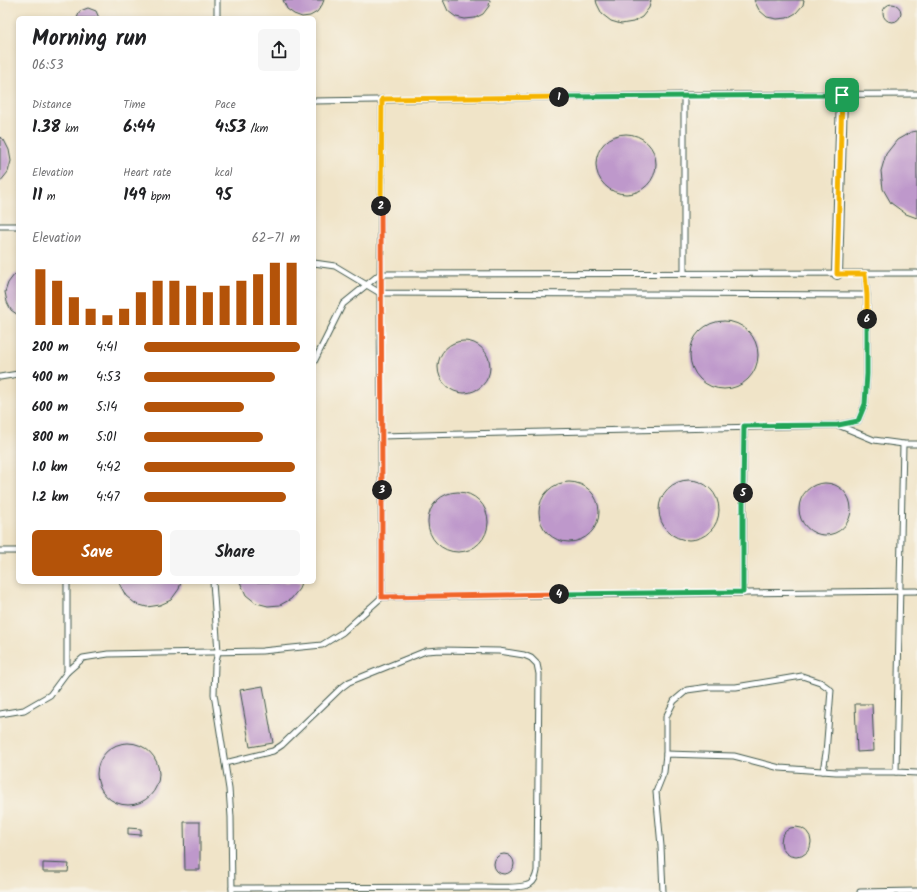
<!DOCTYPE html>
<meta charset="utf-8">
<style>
:root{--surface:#fff;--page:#f6f6f6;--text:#202124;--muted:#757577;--accent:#b45309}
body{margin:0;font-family:Kalam,sans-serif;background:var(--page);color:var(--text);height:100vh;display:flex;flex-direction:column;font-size:15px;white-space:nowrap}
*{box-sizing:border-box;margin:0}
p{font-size:13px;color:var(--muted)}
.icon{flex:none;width:22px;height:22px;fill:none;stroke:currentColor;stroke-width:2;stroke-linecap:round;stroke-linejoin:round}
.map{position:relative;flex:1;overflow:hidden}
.side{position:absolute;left:16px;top:16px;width:300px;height:568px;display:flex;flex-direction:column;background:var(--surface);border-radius:6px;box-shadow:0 2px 6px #0003}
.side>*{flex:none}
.pin{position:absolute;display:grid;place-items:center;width:34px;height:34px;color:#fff;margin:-17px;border-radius:8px;box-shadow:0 2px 6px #0006}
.km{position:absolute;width:20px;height:20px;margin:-10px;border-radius:50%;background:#222;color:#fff;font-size:11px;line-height:20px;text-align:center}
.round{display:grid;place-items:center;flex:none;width:42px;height:42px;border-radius:6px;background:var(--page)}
.headline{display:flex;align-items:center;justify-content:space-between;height:68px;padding:0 16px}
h1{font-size:22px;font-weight:700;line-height:30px}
.stats{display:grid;grid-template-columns:repeat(3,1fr);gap:6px;height:68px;padding:4px 16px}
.stats div{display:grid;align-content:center}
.stats b{font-size:17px;font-weight:700}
.stats small{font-size:11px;font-weight:400}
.stats p{font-size:11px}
.chart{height:112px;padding:8px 16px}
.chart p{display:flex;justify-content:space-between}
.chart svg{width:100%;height:72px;margin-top:4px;stroke:var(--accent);stroke-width:6}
.button{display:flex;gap:8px;margin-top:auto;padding:8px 16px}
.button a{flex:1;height:46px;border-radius:6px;background:var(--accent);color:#fff;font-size:16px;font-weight:700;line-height:46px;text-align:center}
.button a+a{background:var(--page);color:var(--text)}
ul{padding:0 16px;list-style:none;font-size:13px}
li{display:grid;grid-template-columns:64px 48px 1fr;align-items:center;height:30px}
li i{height:10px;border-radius:5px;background:var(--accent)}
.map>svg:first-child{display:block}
.building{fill:#be98cb}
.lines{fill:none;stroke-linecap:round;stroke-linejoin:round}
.lane-casing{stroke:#3e564a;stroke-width:7}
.street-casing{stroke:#3e564a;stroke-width:12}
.lane{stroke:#fff;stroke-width:5}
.street{stroke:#fff;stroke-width:10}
.split-1-casing{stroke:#fff;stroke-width:8}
.split-2-casing{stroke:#fff;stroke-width:8}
.split-3-casing{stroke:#fff;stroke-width:8}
.split-4-casing{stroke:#fff;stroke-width:8}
.split-5-casing{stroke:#fff;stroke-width:8}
.split-6-casing{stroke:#fff;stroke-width:8}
.split-7-casing{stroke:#fff;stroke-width:8}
.split-1{stroke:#22a559;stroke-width:5}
.split-2{stroke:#f5b400;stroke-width:5}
.split-3{stroke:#f0652b;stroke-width:5}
.split-4{stroke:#f0652b;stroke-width:5}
.split-5{stroke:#22a559;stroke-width:5}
.split-6{stroke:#22a559;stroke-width:5}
.split-7{stroke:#f5b400;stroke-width:5}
</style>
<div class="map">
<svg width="917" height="892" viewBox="0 0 917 892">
<rect width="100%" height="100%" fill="#f7f3e8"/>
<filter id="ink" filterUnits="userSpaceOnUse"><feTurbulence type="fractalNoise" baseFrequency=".025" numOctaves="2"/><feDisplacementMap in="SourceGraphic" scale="8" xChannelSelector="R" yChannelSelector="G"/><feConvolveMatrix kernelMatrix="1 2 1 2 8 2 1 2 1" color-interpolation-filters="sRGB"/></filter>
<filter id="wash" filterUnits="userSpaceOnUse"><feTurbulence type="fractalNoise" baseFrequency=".012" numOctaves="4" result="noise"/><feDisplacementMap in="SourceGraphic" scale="16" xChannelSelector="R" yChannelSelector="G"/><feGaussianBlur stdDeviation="0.9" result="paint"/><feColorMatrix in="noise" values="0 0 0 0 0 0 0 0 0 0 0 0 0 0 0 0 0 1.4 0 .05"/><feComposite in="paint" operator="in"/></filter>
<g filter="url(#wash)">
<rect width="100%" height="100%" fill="#f0e4c8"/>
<g id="blocks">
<g class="building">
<path d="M283,0H324L322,5L317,12L310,16L302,17L294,14L287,9Z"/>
<path d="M443,0H490L489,6L483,14L475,18L465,19L456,17L448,11Z"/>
<path d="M596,0H651L649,8L642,17L633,22L621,24L611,21L602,14L597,4Z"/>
<path d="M754,0H804L803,5L796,13L787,18L777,19L767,17L759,10Z"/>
<circle cx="892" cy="13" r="9"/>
<path d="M88,8L96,11L99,18H77L80,11Z"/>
<path d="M917,131V218L906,214L891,203L883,189L881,171L886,154L897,140L911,132Z"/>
<circle cx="626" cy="164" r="30"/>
<path d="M0,137L4,140L9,150L11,161L8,172L0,182Z"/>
<path d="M18,273V315L11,310L7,302L5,292L8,283L14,275Z"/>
<circle cx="724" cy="355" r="34"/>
<circle cx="464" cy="367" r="26"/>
<circle cx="689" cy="510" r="30"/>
<circle cx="569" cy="512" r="30"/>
<circle cx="825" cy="509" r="26"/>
<circle cx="458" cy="522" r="30"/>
<path d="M119,582H181L179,589L171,600L160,605L147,607L136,604L126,596L120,585Z"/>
<path d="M240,582H301L299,589L291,599L280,605L268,606L256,603L246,595Z"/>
<path d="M263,686L273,743L250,747L240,690Z"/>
<path d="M855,704H872L874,751L857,752Z"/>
<circle cx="128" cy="774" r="31"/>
<path d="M184,822H200V870H185Z"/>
<circle cx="796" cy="842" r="15"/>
<path d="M128,828L141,829V835L128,834Z"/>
<circle cx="504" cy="864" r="10"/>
<path d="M43,863L69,864L68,872H43Z"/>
</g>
</g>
</g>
<g filter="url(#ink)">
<use href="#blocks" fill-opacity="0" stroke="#3e564a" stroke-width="1"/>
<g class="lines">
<g class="lane-casing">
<g id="lane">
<path d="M217,18V0"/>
<path d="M684,95V273"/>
<path d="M382,99L380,293L382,597"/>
<path d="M314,101L684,95L917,94"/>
<path d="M0,226H18"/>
<path d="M314,263L335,266L380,293L867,295"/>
<path d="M314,362L343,304L380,274L917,273"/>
<path d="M0,377L18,374"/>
<path d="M838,425L874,440L903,444H917"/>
<path d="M381,436L838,425L858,421L865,404L867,374V295L865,274"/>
<path d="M903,444L896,772L917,773"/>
<path d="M0,551H18"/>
<path d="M213,582L218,652L215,665L214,694L229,789L231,817L232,892"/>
<path d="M743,592L744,427"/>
<path d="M67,672V582"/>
<path d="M0,714L24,710L50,695L67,672L83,658L108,654L262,651L322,645L343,632L382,597L917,591"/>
<path d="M666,754V717L674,701L687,690L709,687H736L802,676L820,682L831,690L826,753L823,771"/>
<path d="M225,763L273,751L282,745L341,688L349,682L426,651L440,650L499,651L524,655L531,658L537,664L539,674L537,871C536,876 535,881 530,884C521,889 497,887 486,887L232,888"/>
<path d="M663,892L661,846L656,792L664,772L666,754L734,756L780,768L836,772H896"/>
<path d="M860,892L917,891"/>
</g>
</g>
<g class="street-casing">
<path id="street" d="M837,274L842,95"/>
</g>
<use href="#lane" class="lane"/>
<use href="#street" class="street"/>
</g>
</g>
<g class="lines" filter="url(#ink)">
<g class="split-1-casing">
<path id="split-1" d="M559,97L842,95"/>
</g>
<g class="split-2-casing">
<path id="split-2" d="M381,206L382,99L559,97"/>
</g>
<g class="split-3-casing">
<path id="split-3" d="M381,206L382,490"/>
</g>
<g class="split-4-casing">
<path id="split-4" d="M382,490V597L559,594"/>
</g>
<g class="split-5-casing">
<path id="split-5" d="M559,594L743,592V493"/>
</g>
<g class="split-6-casing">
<path id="split-6" d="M743,493L744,426L838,425L858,421L865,404L867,374V319"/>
</g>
<g class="split-7-casing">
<path id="split-7" d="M842,95L837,274H865L867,295V319"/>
</g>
<use href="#split-1" class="split-1"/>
<use href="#split-2" class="split-2"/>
<use href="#split-3" class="split-3"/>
<use href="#split-4" class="split-4"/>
<use href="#split-5" class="split-5"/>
<use href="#split-6" class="split-6"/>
<use href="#split-7" class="split-7"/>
</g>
</svg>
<div class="pin" style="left:842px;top:95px;background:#1e9e55"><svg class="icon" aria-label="arrive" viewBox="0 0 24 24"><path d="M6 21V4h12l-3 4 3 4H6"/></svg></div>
<b class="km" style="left:559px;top:97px">1</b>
<b class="km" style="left:381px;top:206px">2</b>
<b class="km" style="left:382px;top:490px">3</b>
<b class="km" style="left:559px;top:594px">4</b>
<b class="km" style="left:743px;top:493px">5</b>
<b class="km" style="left:867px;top:319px">6</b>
<section class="side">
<div class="headline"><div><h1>Morning run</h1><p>06:53</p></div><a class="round"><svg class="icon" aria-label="share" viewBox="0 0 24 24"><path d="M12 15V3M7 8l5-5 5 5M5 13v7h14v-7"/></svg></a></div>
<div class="stats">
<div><p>Distance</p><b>1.38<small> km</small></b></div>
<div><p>Time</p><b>6:44</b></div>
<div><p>Pace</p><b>4:53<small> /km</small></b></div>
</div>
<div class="stats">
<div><p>Elevation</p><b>11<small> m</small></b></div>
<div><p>Heart rate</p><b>149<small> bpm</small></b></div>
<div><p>kcal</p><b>95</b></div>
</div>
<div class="chart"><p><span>Elevation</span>62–71 m</p>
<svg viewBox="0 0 160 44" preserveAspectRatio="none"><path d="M5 44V10M15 44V17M25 44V27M35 44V34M45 44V38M55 44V34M65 44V24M75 44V17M85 44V17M95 44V20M105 44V24M115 44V20M125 44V17M135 44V13M145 44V6M155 44V6"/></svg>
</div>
<ul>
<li><b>200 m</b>4:41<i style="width:100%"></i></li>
<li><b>400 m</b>4:53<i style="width:84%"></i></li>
<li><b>600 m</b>5:14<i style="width:64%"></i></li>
<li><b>800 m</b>5:01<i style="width:76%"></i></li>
<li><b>1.0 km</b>4:42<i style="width:97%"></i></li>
<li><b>1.2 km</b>4:47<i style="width:91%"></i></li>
</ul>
<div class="button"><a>Save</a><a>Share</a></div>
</section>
</div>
